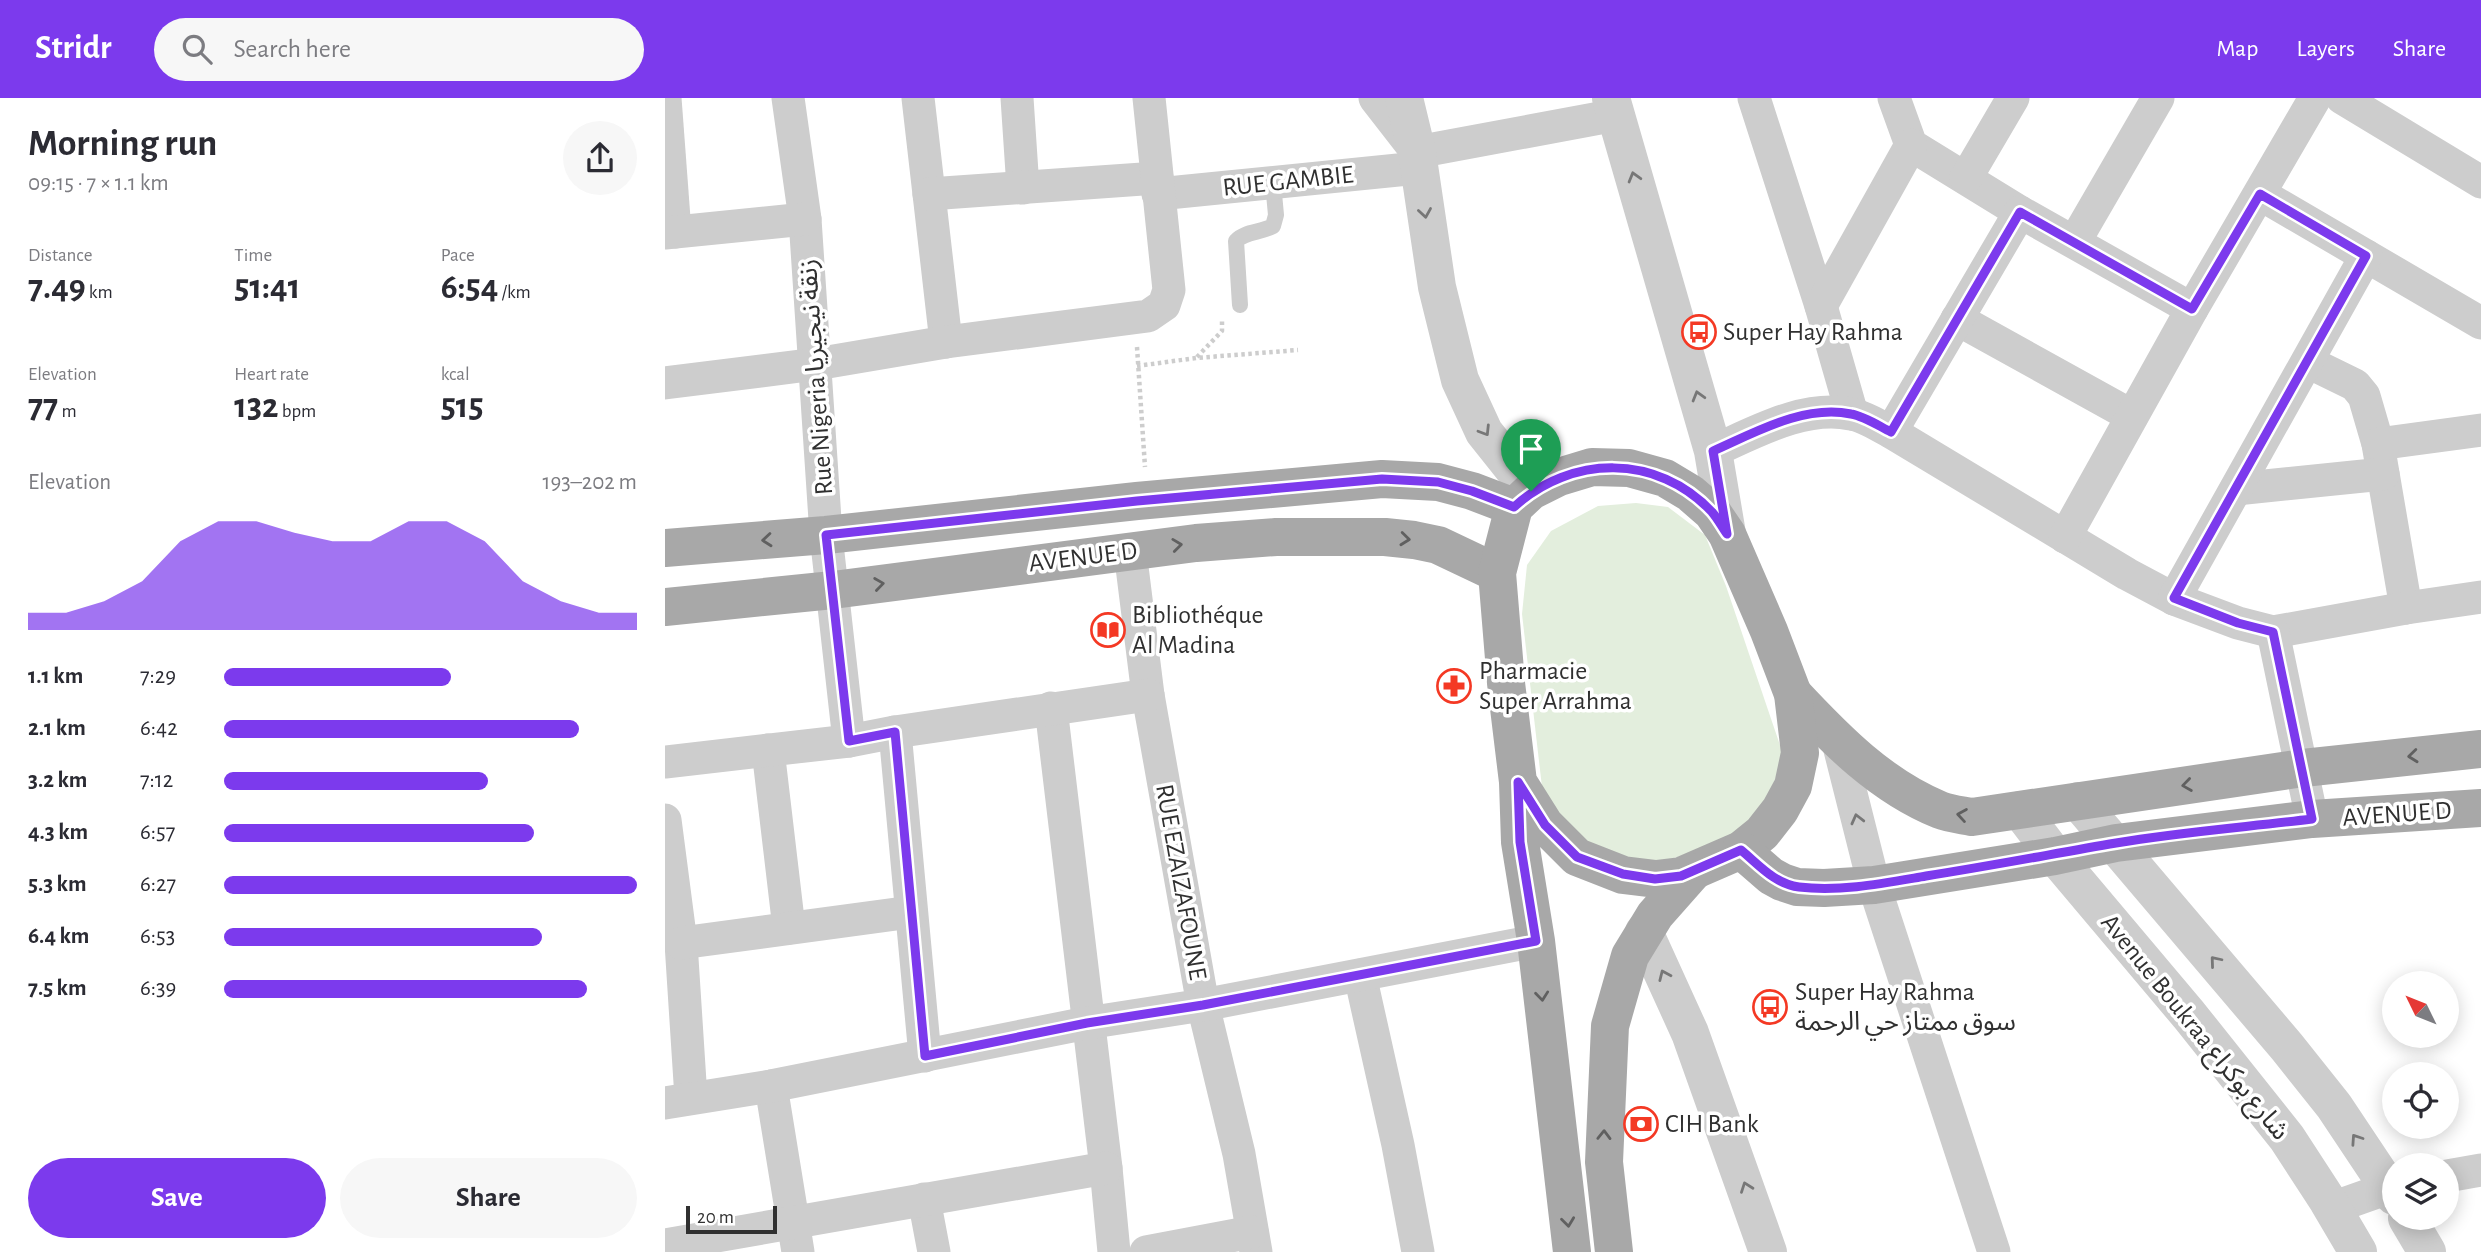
<!DOCTYPE html>
<meta charset="utf-8">
<style>
:root{--surface:#fff;--page:#f7f7f7;--text:#2b2b33;--muted:#7c7c81;--accent:#7c3aed}
body{margin:0;font-family:"Alegreya Sans","Noto Sans Arabic",sans-serif;background:var(--page);color:var(--text);height:100vh;display:flex;flex-direction:column;font-size:26px;white-space:nowrap}
*{box-sizing:border-box;margin:0}
p{font-size:23px;color:var(--muted)}
.icon{flex:none;width:38px;height:38px;fill:none;stroke:currentColor;stroke-width:2;stroke-linecap:round;stroke-linejoin:round}
.map{position:relative;flex:1;overflow:hidden}
.details{display:flex;flex-direction:column;background:var(--surface);width:665px}
.details>*{flex:none}
.needle{width:46px;rotate:313deg}
.buttons{position:absolute;left:1717px;top:873px;display:grid;gap:14px}
.buttons a{display:grid;place-items:center;width:77px;height:77px;border-radius:50%;background:var(--surface);box-shadow:0 4px 18px #0003;font-size:35px}
.scale{position:absolute;left:21px;bottom:18px;width:91px;box-sizing:border-box;padding-left:7px;border:4px solid #303030;border-top:0;font-size:19px;line-height:24px;white-space:nowrap;color:#303030;-webkit-text-stroke:5px #fff;paint-order:stroke}
.pin{position:absolute;display:grid;place-items:center;width:60px;height:60px;color:#fff;margin:-72px -30px;border-radius:50% 50% 50% 0;rotate:-45deg;box-shadow:0 0 7px #0007}
.pin .icon{rotate:45deg}
.round{display:grid;place-items:center;flex:none;width:74px;height:74px;border-radius:37px;background:var(--page)}
.head{display:flex;align-items:center;justify-content:space-between;height:119px;padding:0 28px}
h1{font-size:38px;font-weight:700;line-height:52px}
.figures{display:grid;grid-template-columns:repeat(3,1fr);gap:10px;height:119px;padding:7px 28px}
.figures div{display:grid;align-content:center}
.figures b{font-size:35px;font-weight:700}
.figures small{font-size:19px;font-weight:400}
.figures p{font-size:19px}
.chart{height:196px;padding:14px 28px}
.chart p{display:flex;justify-content:space-between}
.chart svg{width:100%;height:126px;margin-top:7px;fill:var(--accent);opacity:.7}
.button{display:flex;gap:14px;margin-top:auto;padding:14px 28px}
.button a{flex:1;height:80px;border-radius:42px;background:var(--accent);color:#fff;font-size:28px;font-weight:700;line-height:80px;text-align:center}
.button a+a{background:var(--page);color:var(--text)}
ul{padding:0 28px;list-style:none;font-size:23px}
li{display:grid;grid-template-columns:112px 84px 1fr;align-items:center;height:52px}
li i{height:18px;border-radius:9px;background:var(--accent)}
header{display:flex;align-items:center;gap:42px;box-sizing:border-box;height:98px;padding:0 35px;background:var(--accent);color:#fff}
header strong{font-size:33px}
nav{display:flex;gap:38px;margin-inline-start:auto;font-size:24px}
.search{width:490px;height:63px;background:var(--page);display:flex;align-items:center;gap:18px;box-sizing:border-box;padding:0 24px;border-radius:38px;color:var(--muted);font-size:26px}
main{display:flex;flex:1;min-height:0}
.map>svg:first-child{display:block}
.green{fill:#e3eedd}
.lines{fill:none;stroke-linecap:round;stroke-linejoin:round}
.path{stroke:#cdcdcd;stroke-width:4.5;stroke-dasharray:3.5 3.5;stroke-linecap:butt}
.service{stroke:#cdcdcd;stroke-width:16}
.minor{stroke:#cdcdcd;stroke-width:33}
.tertiary{stroke:#cdcdcd;stroke-width:38}
.primary{stroke:#a8a8a8;stroke-width:38}
.oneway{stroke:#777}
.oneway2{stroke:#606060}
.route-casing{stroke:#fff;stroke-width:14}
.route{stroke:#7c3aed;stroke-width:9}
.labels{text-anchor:middle;dominant-baseline:central;stroke-width:7;stroke-linejoin:round;paint-order:stroke}
.street-label{font-size:26px;fill:#303030;stroke:#fff}
.poi-label{font-size:26px;fill:#303030;stroke:#fff;text-anchor:start}
</style>
<header>
<strong>Stridr</strong>
<div class="search"><svg class="icon" aria-label="search" viewBox="0 0 24 24"><circle cx="10" cy="10" r="6"/><path d="M15 15l6 6"/></svg>Search here</div>
<nav><a>Map</a><a>Layers</a><a>Share</a></nav>
</header>
<main>
<section class="details">
<div class="head"><div><h1>Morning run</h1><p>09:15 · 7 × 1.1 km</p></div><a class="round"><svg class="icon" aria-label="share" viewBox="0 0 24 24"><path d="M12 15V3M7 8l5-5 5 5M5 13v7h14v-7"/></svg></a></div>
<div class="figures">
<div><p>Distance</p><b>7.49<small> km</small></b></div>
<div><p>Time</p><b>51:41</b></div>
<div><p>Pace</p><b>6:54<small> /km</small></b></div>
</div>
<div class="figures">
<div><p>Elevation</p><b>77<small> m</small></b></div>
<div><p>Heart rate</p><b>132<small> bpm</small></b></div>
<div><p>kcal</p><b>515</b></div>
</div>
<div class="chart"><p><span>Elevation</span>193–202 m</p>
<svg viewBox="0 0 160 44" preserveAspectRatio="none"><path d="M0 44V38L10 38L20 34L30 27L40 13L50 6L60 6L70 10L80 13L90 13L100 6L110 6L120 13L130 27L140 34L150 38L160 38V44z"/></svg>
</div>
<ul>
<li><b>1.1 km</b>7:29<i style="width:55%"></i></li>
<li><b>2.1 km</b>6:42<i style="width:86%"></i></li>
<li><b>3.2 km</b>7:12<i style="width:64%"></i></li>
<li><b>4.3 km</b>6:57<i style="width:75%"></i></li>
<li><b>5.3 km</b>6:27<i style="width:100%"></i></li>
<li><b>6.4 km</b>6:53<i style="width:77%"></i></li>
<li><b>7.5 km</b>6:39<i style="width:88%"></i></li>
</ul>
<div class="button"><a>Save</a><a>Share</a></div>
</section>
<div class="map">
<svg width="1816" height="1154" viewBox="0 0 1816 1154">
<rect width="100%" height="100%" fill="#fff"/>
<path class="green" d="M971,405L1003,409L1040,437L1061,488L1119,659L1100,707L1061,746L979,768L933,754L898,730L877,689L857,516L862,467L886,433L933,408Z"/>
<g class="lines">
<g class="path">
<path d="M472,249L480,369"/>
<path d="M532,259L557,233V222"/>
<path d="M472,268L531,260L633,252"/>
</g>
<path class="service" d="M575,207L571,143C580,133 596,135 608,128L611,117L608,85"/>
<g class="minor">
<path d="M0,0L10,134"/>
<path d="M123,0L140,121L161,437L184,643"/>
<path d="M253,0L281,244"/>
<path d="M352,0L358,90"/>
<path d="M710,0L752,54L951,17"/>
<path d="M1089,0L1156,208L1187,316"/>
<path d="M1229,0L1246,47L1355,114L1527,211"/>
<path d="M1677,0L1816,84"/>
<path d="M1301,80L1348,0"/>
<path d="M264,96L492,80"/>
<path d="M493,96L753,70"/>
<path d="M1595,96L1816,225"/>
<path d="M0,135L140,121"/>
<path d="M1410,143L1493,0"/>
<path d="M1156,208L1246,47"/>
<path d="M1292,221L1467,318"/>
<path d="M1643,264L1690,287L1699,298L1713,346L1741,510"/>
<path d="M0,285L151,266L281,244L483,218L499,207L504,192L484,0"/>
<path d="M1226,334L1355,114"/>
<path d="M1713,346L1816,332"/>
<path d="M1048,353C1089,335 1139,306 1186,316C1199,318 1214,328 1226,334L1462,476L1509,501L1573,525L1608,534L1741,510L1816,499"/>
<path d="M1571,391L1718,376"/>
<path d="M1400,439L1527,211L1650,0"/>
<path d="M465,453L483,597L538,907L574,1056L591,1154"/>
<path d="M1509,501L1701,158"/>
<path d="M1608,534L1647,721"/>
<path d="M386,610L441,1070L449,1154"/>
<path d="M230,634L260,958"/>
<path d="M1173,644L1209,787L1329,1154"/>
<path d="M103,652L124,830"/>
<path d="M0,664L184,643L230,634L483,597"/>
<path d="M0,722L16,845L26,1000"/>
<path d="M16,845L246,814"/>
<path d="M695,877L733,1047L753,1154"/>
<path d="M106,988L133,1154"/>
<path d="M0,1005L106,988L422,925L538,907L871,843"/>
<path d="M1782,1078L1816,1072"/>
<path d="M259,1101L269,1154"/>
<path d="M1667,1110L1729,1088"/>
<path d="M0,1147L441,1070"/>
<path d="M481,1154L587,1134"/>
</g>
<g class="tertiary">
<path d="M739,0L752,54L772,189L795,282L819,334L866,393"/>
<path d="M946,0L1048,353L1062,436"/>
<path d="M1413,703L1622,949L1669,1008L1729,1098"/>
<path d="M1355,712L1390,758L1524,917L1622,1040L1663,1103L1693,1154"/>
<path d="M979,834L1025,935L1103,1154"/>
<path d="M1742,1120L1762,1154"/>
</g>
<g class="primary">
<path d="M0,450L161,437L472,403L717,381L773,384L807,393L849,409"/>
<path d="M0,509L168,492L531,445L611,439H720L749,442L773,447L832,475"/>
<path d="M1128,596C1171,642 1216,688 1275,712C1285,716 1297,717 1307,719L1638,670L1816,651"/>
<path d="M853,684L880,727L912,759L958,777L991,781L1016,778L1076,752L1097,735L1115,712L1128,688L1135,655L1128,596L1104,533L1062,436L1047,414L1025,395L1000,380L964,370L927,369L894,379L866,393L849,409L832,475L841,585L853,684L855,744L871,843L907,1154"/>
<path d="M1076,752L1106,778L1117,784L1132,789L1159,790L1209,787L1390,758L1451,745L1647,721L1816,710"/>
<path d="M949,1154L939,1064L945,928L965,858L990,817L1028,774"/>
</g>
</g>
<defs><path id="oneway-chevron" d="M-2-3.5L2.5 0L-2 3.5" fill="none" stroke-width="1.6" stroke-linecap="round" stroke-linejoin="round" transform="scale(1.75)"/></defs>
<g class="oneway">
<use href="#oneway-chevron" transform="translate(969 79) rotate(-106)"/>
<use href="#oneway-chevron" transform="translate(760 115) rotate(81)"/>
<use href="#oneway-chevron" transform="translate(1033 298) rotate(-106)"/>
<use href="#oneway-chevron" transform="translate(820 333) rotate(58)"/>
<use href="#oneway-chevron" transform="translate(1192 721) rotate(-104)"/>
<use href="#oneway-chevron" transform="translate(1550 863) rotate(-130)"/>
<use href="#oneway-chevron" transform="translate(999 877) rotate(-114)"/>
<use href="#oneway-chevron" transform="translate(1691 1041) rotate(-124)"/>
<use href="#oneway-chevron" transform="translate(1081 1089) rotate(-110)"/>
</g>
<g class="oneway2">
<use href="#oneway-chevron" transform="translate(740 441) rotate(6)"/>
<use href="#oneway-chevron" transform="translate(102 442) rotate(175)"/>
<use href="#oneway-chevron" transform="translate(512 447) rotate(-7)"/>
<use href="#oneway-chevron" transform="translate(214 486) rotate(-8)"/>
<use href="#oneway-chevron" transform="translate(1748 658) rotate(174)"/>
<use href="#oneway-chevron" transform="translate(1522 687) rotate(172)"/>
<use href="#oneway-chevron" transform="translate(1297 717) rotate(-171)"/>
<use href="#oneway-chevron" transform="translate(877 898) rotate(84)"/>
<use href="#oneway-chevron" transform="translate(939 1037) rotate(-89)"/>
<use href="#oneway-chevron" transform="translate(903 1124) rotate(83)"/>
</g>
<g class="lines">
<g class="route-casing">
<path id="route" d="M1595,96L1701,158L1509,500L1573,525L1608,534L1647,721C1582,729 1515,734 1451,745C1387,756 1325,768 1261,778C1220,785 1176,794 1134,789C1110,786 1094,767 1076,752L1016,778L990,781L958,776L912,759L880,727L853,684L855,744L871,843L538,907L422,925L260,958L230,634L184,643L161,437L472,403L717,381L773,384L807,393L849,409C906,357 992,355 1047,414C1053,421 1057,429 1062,436L1048,353C1089,335 1139,306 1186,316C1199,318 1214,328 1226,334L1355,114L1527,211Z"/>
</g>
<use href="#route" class="route"/>
</g>
<defs>
<g id="bus-ring" transform="scale(1.75)"><circle r="9.5" fill="#fff" stroke="#f43924" stroke-width="1.5"/><path d="M-5-6H5V4H4V6H2V4H-2V6H-4V4H-5ZM-3.5-4V0h7V-4ZM-3.5 1.2v1.5H-2V1.2ZM2 1.2v1.5H3.5V1.2Z" fill="#f43924"/></g>
<g id="library-ring" transform="scale(1.75)"><circle r="9.5" fill="#fff" stroke="#f43924" stroke-width="1.5"/><path d="M-6-4Q-3-5.5-.7-3.5V5Q-3 3-6 4ZM6-4Q3-5.5 .7-3.5V5Q3 3 6 4Z" fill="#f43924"/></g>
<g id="pharmacy-ring" transform="scale(1.75)"><circle r="9.5" fill="#fff" stroke="#f43924" stroke-width="1.5"/><path d="M-2-6h4v4h4v4h-4v4h-4v-4h-4v-4h4Z" fill="#f43924"/></g>
<g id="bank-ring" transform="scale(1.75)"><circle r="9.5" fill="#fff" stroke="#f43924" stroke-width="1.5"/><path d="M-6-4H6V4H-6ZM0-2.3a2.3 2.3 0 1 0 0 4.6a2.3 2.3 0 1 0 0-4.6Z" fill="#f43924"/></g>
</defs>
<g fill-rule="evenodd">
<use href="#bus-ring" x="1034" y="234"/>
<use href="#library-ring" x="443" y="532"/>
<use href="#pharmacy-ring" x="789" y="588"/>
<use href="#bus-ring" x="1105" y="909"/>
<use href="#bank-ring" x="976" y="1026"/>
</g>
<g class="labels">
<g class="street-label">
<text transform="translate(623 83) rotate(-6)">RUE GAMBIE</text>
<text transform="translate(151 279) rotate(-94)">Rue Nigeria زنقة نيجيريا</text>
<text transform="translate(418 459) rotate(-7)">AVENUE D</text>
<text transform="translate(1732 716) rotate(-4)">AVENUE D</text>
<text transform="translate(516 784) rotate(80)">RUE EZAIZAFOUNE</text>
<text transform="translate(1530 929) rotate(51)">Avenue Boukraa شارع بوكراع</text>
</g>
<g class="poi-label">
<text x="1058" y="234">Super Hay Rahma</text>
<text x="467" y="517">Bibliothéque<tspan x="467" dy="30">Al Madina</tspan></text>
<text x="814" y="573">Pharmacie<tspan x="814" dy="30">Super Arrahma</tspan></text>
<text x="1130" y="894">Super Hay Rahma<tspan x="1130" dy="30">سوق ممتاز حي الرحمة</tspan></text>
<text x="1000" y="1026">CIH Bank</text>
</g>
</g>
</svg>
<div class="buttons">
<a><svg class="needle" viewBox="-14 -14 28 28"><path d="M0-13l5 13h-10z" fill="#e53935"/><path d="M0 13l5-13h-10z" fill="#7c7c81"/></svg></a>
<a><svg class="icon" aria-label="locate" viewBox="0 0 24 24"><circle cx="12" cy="12" r="6"/><path d="M12 2v4M12 18v4M2 12h4M18 12h4"/></svg></a>
<a><svg class="icon" aria-label="layers" viewBox="0 0 24 24"><path d="M12 4l9 5-9 5-9-5zM3 14l9 5 9-5"/></svg></a>
</div>
<div class="scale">20 m</div>
<div class="pin" style="left:866px;top:393px;background:#1e9e55"><svg class="icon" aria-label="arrive" viewBox="0 0 24 24"><path d="M6 21V4h12l-3 4 3 4H6"/></svg></div>
</div>
</main>
